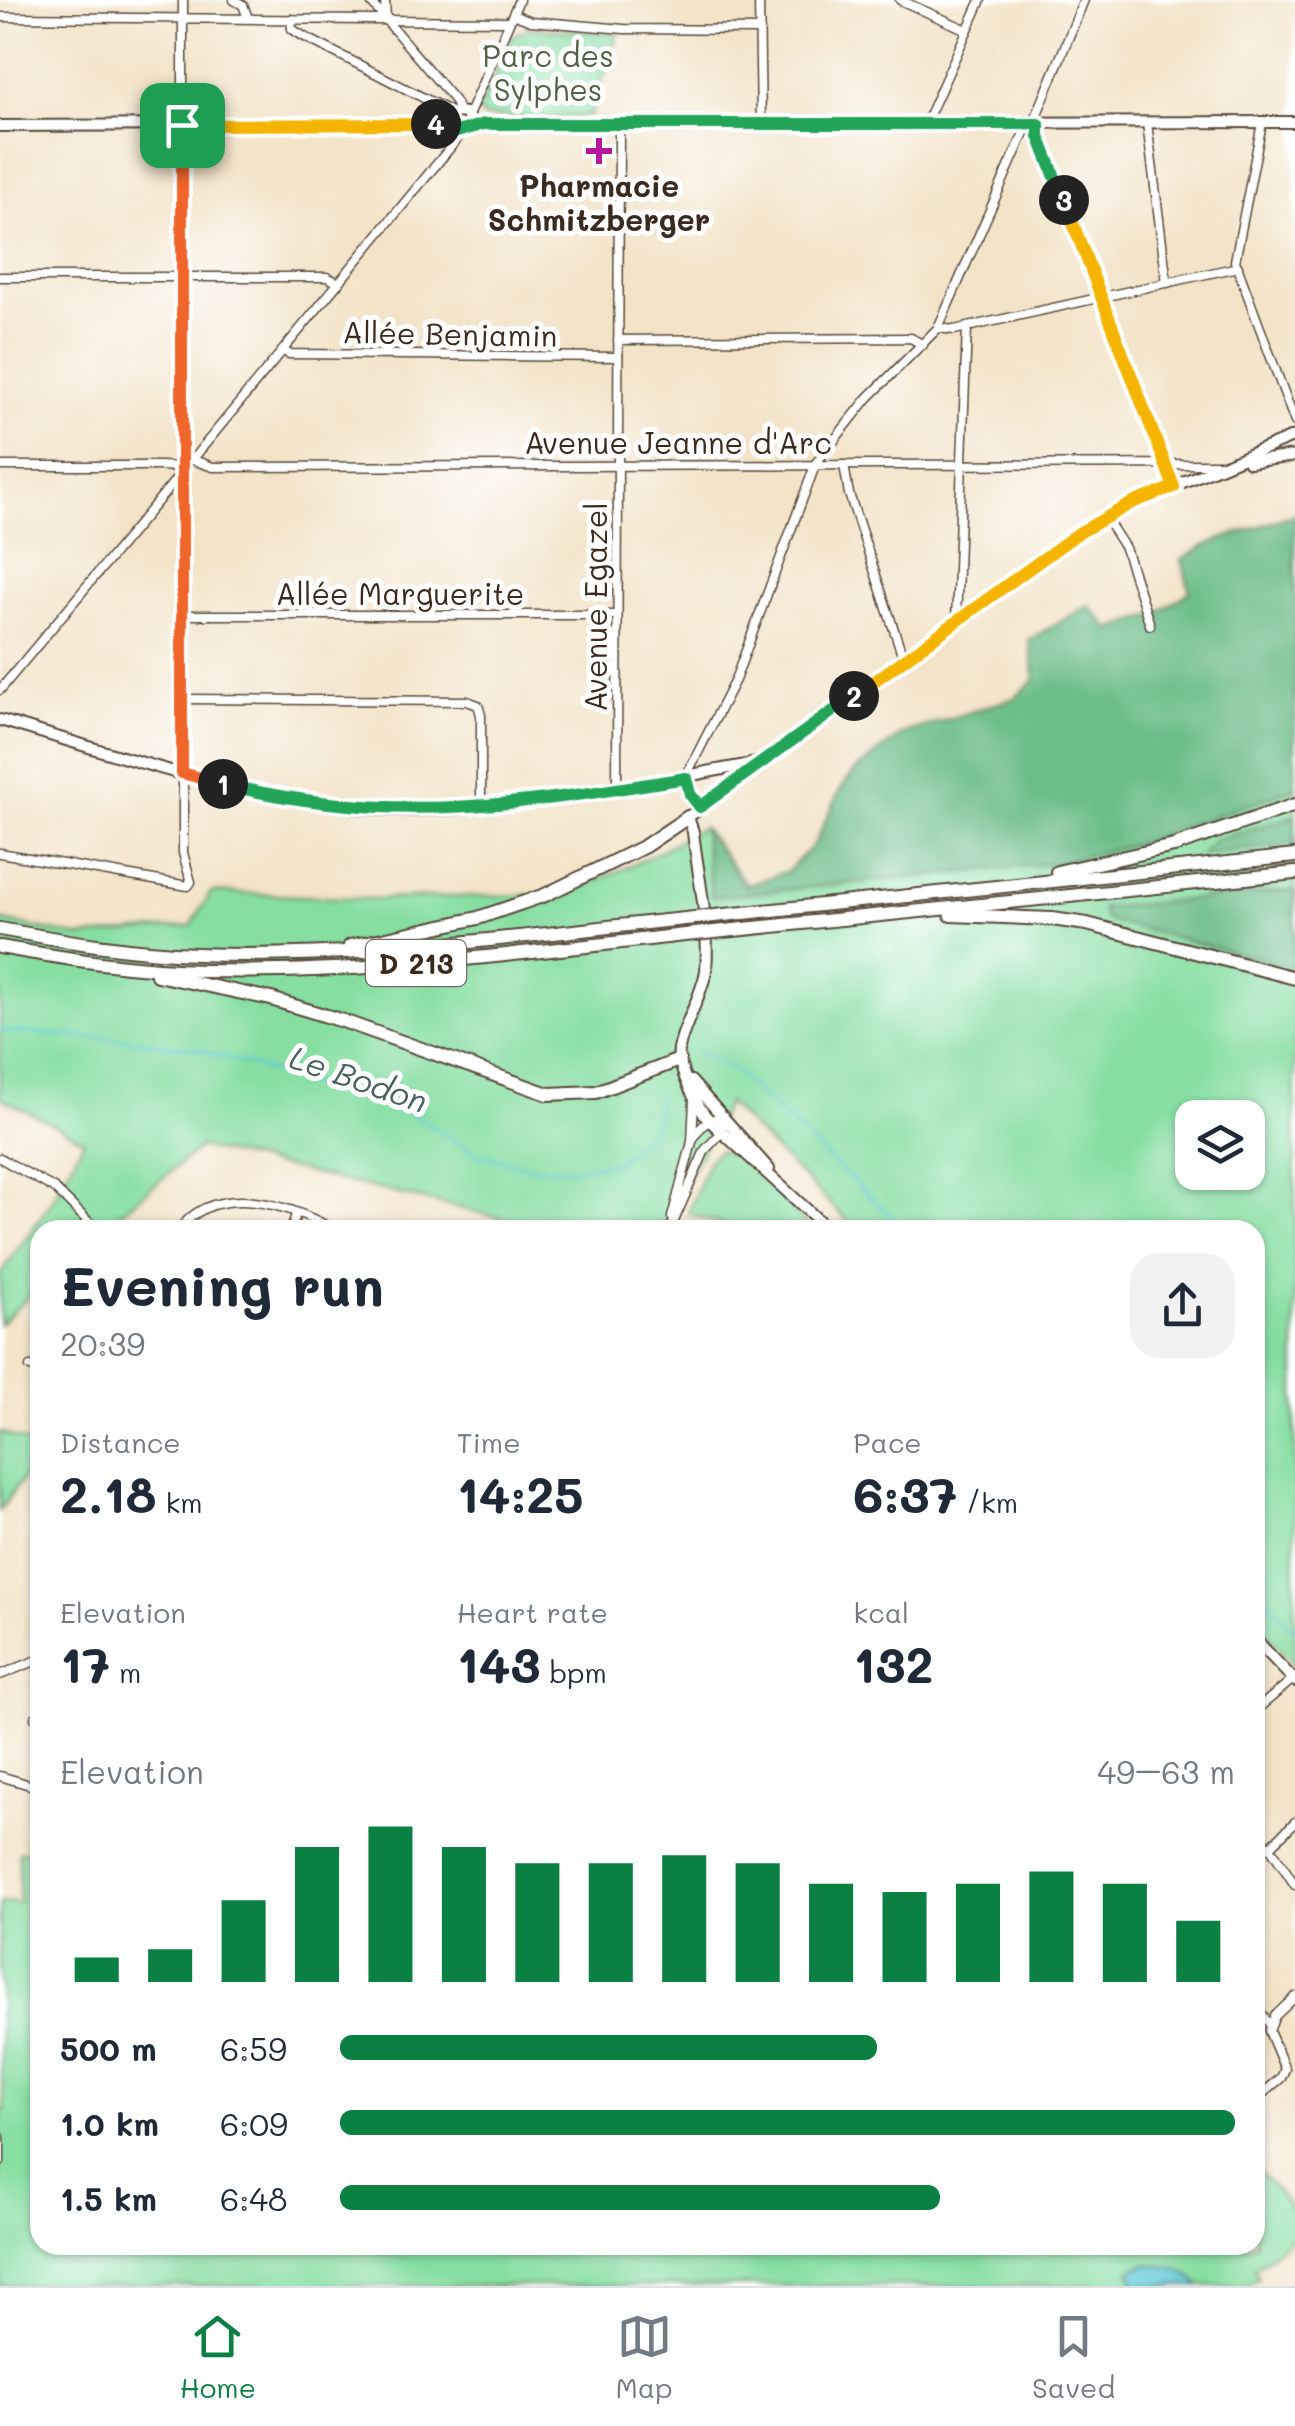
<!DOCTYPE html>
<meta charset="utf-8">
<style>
:root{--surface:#fff;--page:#f2f2f3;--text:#1f2937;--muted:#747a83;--line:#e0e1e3;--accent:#0b8043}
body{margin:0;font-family:Mali,sans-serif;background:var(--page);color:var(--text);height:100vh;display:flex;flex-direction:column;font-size:38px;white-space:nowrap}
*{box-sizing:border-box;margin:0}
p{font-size:32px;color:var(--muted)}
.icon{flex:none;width:55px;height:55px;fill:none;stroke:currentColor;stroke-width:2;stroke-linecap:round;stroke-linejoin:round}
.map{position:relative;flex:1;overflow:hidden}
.drawer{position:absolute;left:30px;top:1220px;width:1235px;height:1035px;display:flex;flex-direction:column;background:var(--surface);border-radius:30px;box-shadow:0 2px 8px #0004}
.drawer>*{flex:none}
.buttons{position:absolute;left:1175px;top:1100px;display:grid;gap:20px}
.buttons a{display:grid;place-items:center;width:90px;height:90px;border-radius:20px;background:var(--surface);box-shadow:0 2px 8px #0004;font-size:50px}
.pin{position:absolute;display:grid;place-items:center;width:85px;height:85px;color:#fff;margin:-42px;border-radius:20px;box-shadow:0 5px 15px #0006}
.km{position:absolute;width:50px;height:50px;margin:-25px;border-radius:50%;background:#222;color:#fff;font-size:28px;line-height:50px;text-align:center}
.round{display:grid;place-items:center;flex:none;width:105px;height:105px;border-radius:30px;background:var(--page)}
.head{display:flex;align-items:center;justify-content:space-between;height:170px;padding:0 30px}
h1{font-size:55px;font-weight:800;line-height:75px}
.metrics{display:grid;grid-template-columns:repeat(3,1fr);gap:15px;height:170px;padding:10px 30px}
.metrics div{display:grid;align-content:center}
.metrics b{font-size:50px;font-weight:800}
.metrics small{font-size:28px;font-weight:400}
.metrics p{font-size:28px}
.chart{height:280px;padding:20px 30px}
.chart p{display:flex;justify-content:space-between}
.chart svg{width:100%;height:180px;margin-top:10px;stroke:var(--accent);stroke-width:6}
ul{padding:0 30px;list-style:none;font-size:32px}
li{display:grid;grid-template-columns:160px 120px 1fr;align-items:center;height:75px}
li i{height:25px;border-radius:12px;background:var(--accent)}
.menu{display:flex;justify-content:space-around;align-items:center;height:140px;border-top:2px solid var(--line);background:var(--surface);font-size:28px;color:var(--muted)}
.menu a{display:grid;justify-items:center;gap:5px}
.menu .on{color:var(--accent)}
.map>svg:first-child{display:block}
.green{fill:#86dea2;stroke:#608460;stroke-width:2.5;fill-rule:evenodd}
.forest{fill:#6cbd88;stroke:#547453;stroke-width:2.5}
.water{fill:#5cc7d6;stroke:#4c787a;stroke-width:2.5}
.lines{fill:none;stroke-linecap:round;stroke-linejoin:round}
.stream{stroke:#5cc7d6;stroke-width:2.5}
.street-casing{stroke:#574638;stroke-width:11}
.secondary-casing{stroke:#574638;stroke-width:14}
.highway-casing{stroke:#574638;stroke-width:16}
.street{stroke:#fff;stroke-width:8}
.secondary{stroke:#fff;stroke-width:10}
.highway{stroke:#fff;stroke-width:12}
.highway-bridge-casing{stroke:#574638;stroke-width:16;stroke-linecap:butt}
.highway-bridge{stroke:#fff;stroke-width:12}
.split-1-casing{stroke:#fff;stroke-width:20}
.split-2-casing{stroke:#fff;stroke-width:20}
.split-3-casing{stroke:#fff;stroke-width:20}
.split-4-casing{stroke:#fff;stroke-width:20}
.split-5-casing{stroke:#fff;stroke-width:20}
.split-1{stroke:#f0652b;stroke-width:12}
.split-2{stroke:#22a559;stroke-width:12}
.split-3{stroke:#f5b400;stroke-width:12}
.split-4{stroke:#22a559;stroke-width:12}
.split-5{stroke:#f5b400;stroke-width:12}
.poi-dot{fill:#b5179e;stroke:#fff;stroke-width:4}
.labels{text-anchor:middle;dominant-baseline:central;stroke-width:10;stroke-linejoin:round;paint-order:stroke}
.shield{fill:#fff;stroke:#766a62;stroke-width:2.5}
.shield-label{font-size:28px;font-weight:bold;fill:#3b2a1e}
.park-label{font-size:30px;fill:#526046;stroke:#fff}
.poi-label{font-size:30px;font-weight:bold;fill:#3b2a1e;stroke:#fff}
.street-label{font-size:30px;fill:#3b2a1e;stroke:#fff}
.water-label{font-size:32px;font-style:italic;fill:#47615e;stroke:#fff}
</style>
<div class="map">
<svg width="1295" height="2286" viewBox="0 0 1295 2286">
<rect width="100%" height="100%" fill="#fff"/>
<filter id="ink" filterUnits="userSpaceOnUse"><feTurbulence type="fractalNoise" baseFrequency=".01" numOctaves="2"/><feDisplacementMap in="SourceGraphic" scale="20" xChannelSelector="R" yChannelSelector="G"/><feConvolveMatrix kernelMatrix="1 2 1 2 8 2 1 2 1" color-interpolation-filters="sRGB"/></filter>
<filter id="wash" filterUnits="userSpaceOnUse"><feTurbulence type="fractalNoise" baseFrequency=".0048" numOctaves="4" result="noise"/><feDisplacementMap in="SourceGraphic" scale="40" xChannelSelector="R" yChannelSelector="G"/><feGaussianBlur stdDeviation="2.25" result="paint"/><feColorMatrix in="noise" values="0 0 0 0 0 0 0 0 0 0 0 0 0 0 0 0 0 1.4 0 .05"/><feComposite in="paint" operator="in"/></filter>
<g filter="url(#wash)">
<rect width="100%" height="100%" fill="#f3e3c8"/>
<g class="green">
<path d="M528,28L618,33L590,117H484L478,111L511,37Z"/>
<path d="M1295,514V1666L1255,1621V1230H857L727,1103L661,1230H552L200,1147L100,1230H40V1286L0,1324V1275L53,1199L84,1140L0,1097V920L80,937L191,926L211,892L371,899L567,894L647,858L703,827L747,886L789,871L815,843L841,789L855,771L904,733L1015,698L1036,679L1029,640L1089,605L1110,629L1156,614L1190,592L1182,559L1211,543ZM1192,1118H1248V1172H1192Z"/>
<path d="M718,1151C749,1149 790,1209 812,1230H737L688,1213L709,1159Z"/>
<path d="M0,1432L40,1447V1454L0,1510Z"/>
<path d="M40,1840V2245H1255V2167L1295,2211V2236L1254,2269L1259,2276L1247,2286H0V2111H4L0,2048V1903L19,1902V1852L35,1851Z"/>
</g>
<g class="forest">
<path d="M1295,514V788L1136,844L1056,863L712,897L703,827L746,886L788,871L815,843L841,789L855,771L904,733L1015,698L1035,680L1029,640L1089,605L1110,629L1156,614L1190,592L1182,559L1211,543Z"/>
<path d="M1295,816V844L1201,855L1214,840Z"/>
<path d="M1295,890V968L1106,920L1101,908Z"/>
</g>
<path class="water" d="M1148,2264C1167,2266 1189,2270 1200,2286H1135L1130,2270Z"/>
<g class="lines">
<g class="stream">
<path d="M0,1031L131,1040L201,1050L413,1115L478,1155L532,1167L566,1170L616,1163L647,1135L654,1124L659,1097"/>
<path d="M696,1050L734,1070L906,1230"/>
<path d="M1255,1586L1295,1631"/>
</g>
</g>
</g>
<g filter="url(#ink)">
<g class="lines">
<g class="street-casing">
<g id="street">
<path d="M234,0L243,5L248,18"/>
<path d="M369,0L454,100L459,111"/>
<path d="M385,0L386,19"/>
<path d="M759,0L761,124"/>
<path d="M900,0L967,30"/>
<path d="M513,14L531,21L624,29L760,30"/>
<path d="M0,17L509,21"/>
<path d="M291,19L292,29L303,36L453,113"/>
<path d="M468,116L519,0"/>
<path d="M926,122L981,0"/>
<path d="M1147,123L1167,283"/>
<path d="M1262,123L1235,261L1295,422"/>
<path d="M1033,124L1084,0"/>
<path d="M1039,124V136L1174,487"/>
<path d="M619,225L701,227"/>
<path d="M0,277H327L339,283"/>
<path d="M938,328L954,330L1238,267"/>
<path d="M618,340L911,338L923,345"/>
<path d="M283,351L289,354L618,357"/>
<path d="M192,460L464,131"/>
<path d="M193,460L213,467L1224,464"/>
<path d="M844,465L849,494L904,660"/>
<path d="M0,466H160L177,467L182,471"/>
<path d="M1105,517L1125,548L1150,625"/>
<path d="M182,615H617"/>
<path d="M956,622L967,327"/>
<path d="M0,690L183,471"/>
<path d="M182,699L467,701L478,705L481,715V808"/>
<path d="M686,776L735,680L816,463L868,398L938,328L1028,124"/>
<path d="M617,789L619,124"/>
<path d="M0,853L188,886L191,882L183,853V0"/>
<path d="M0,1158L55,1189L97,1230"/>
<path d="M672,1217L692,1142L694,1099"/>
<path d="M179,1230C216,1180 290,1205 335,1230"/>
<path d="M291,1230L296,1214"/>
<path d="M670,1230L705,1150L721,1133L724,1116C707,1120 699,1126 692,1142"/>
<path d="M30,1367L40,1369"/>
<path d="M0,1675L40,1659"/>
<path d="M1255,1711L1293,1679"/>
<path d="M35,1718L40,1719"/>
<path d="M0,1776L40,1788"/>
<path d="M1255,1832L1270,1847L1295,1885"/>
<path d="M1270,1847L1295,1822"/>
<path d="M1255,2008L1270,2024"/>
<path d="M1255,2100L1281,2078L1285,2069L1269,2031L1275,2016L1295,1997"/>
<path d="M0,2137V2162"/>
</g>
</g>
<g class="secondary-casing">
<g id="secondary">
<path d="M0,126L449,124L454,131L467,129L469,119L466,113L456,112L450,116L449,124"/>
<path d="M467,129L483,124L1295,122"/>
<path d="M1249,462L1295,456"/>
<path d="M0,720C116,754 234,797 356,808C491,820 625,786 757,763"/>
<path d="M686,778L690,794L700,807"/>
<path d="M691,1081L769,1169"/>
<path d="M829,1230L709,1120C697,1107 682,1075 679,1058C675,1039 703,996 706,970C710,926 698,876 693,832L688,817L1077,534L1132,503L1295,436"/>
<path d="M1255,1639L1295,1681"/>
</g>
</g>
<g class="highway-casing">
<g id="highway">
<path d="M1057,872L1174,846L1295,805"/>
<path d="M734,914L1295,856"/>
<path d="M951,915L1052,919L1087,924L1295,978"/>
<path d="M0,929C65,941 131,952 197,954C360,960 523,935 685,919"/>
<path d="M734,930L1295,873"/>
<path d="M350,946L478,918L545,895L645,846L688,817"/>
<path d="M0,947C68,959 136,970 205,971C366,975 526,952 685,935"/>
<path d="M157,975L271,999L343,1021L548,1094L596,1092L679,1060"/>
</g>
</g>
<use href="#street" class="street"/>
<use href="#secondary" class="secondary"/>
<use href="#highway" class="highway"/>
<g class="highway-bridge-casing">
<g id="highway-bridge">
<path d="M685,919L734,914"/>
<path d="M685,935L734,930"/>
</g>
</g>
<use href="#highway-bridge" class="highway-bridge"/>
</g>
</g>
<g class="lines" filter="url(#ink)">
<g class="split-1-casing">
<path id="split-1" d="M182,125V773L223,784"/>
</g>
<g class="split-2-casing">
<path id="split-2" d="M223,784C390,826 520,805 686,778L690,794L700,807L854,696"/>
</g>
<g class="split-3-casing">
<path id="split-3" d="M854,696L1077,534L1132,503L1174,487L1064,200"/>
</g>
<g class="split-4-casing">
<path id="split-4" d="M436,124H449L457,132L484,124H1039V136L1064,200"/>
</g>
<g class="split-5-casing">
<path id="split-5" d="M182,125L436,124"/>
</g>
<use href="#split-1" class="split-1"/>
<use href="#split-2" class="split-2"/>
<use href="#split-3" class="split-3"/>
<use href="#split-4" class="split-4"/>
<use href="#split-5" class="split-5"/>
</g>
<path class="poi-dot" d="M594 136h10v10h10v10h-10v10h-10v-10h-10v-10h10z"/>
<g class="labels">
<rect class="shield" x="366" y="940" width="100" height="46" rx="8"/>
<g class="shield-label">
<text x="416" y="963">D 213</text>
</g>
<g class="park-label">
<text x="548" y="55">Parc des<tspan x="548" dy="34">Sylphes</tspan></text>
</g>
<g class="poi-label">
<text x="599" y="185">Pharmacie<tspan x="599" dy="34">Schmitzberger</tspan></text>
</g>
<g class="street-label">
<text transform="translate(450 333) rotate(1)">Allée Benjamin</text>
<text x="678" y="442">Avenue Jeanne d'Arc</text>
<text x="400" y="593">Allée Marguerite</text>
<text transform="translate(595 607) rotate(-90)">Avenue Egazel</text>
</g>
<g class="water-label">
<text transform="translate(359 1078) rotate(19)">Le Bodon</text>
</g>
</g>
</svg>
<div class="buttons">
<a><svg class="icon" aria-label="layers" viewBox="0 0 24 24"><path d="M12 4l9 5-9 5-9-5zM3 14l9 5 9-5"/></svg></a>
</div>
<div class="pin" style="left:182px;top:125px;background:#1e9e55"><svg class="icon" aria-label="arrive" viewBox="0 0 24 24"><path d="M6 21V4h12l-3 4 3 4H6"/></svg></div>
<b class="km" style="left:223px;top:784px">1</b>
<b class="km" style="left:854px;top:696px">2</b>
<b class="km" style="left:1064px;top:200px">3</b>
<b class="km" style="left:436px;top:124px">4</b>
<section class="drawer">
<div class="head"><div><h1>Evening run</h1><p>20:39</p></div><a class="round"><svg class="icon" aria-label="share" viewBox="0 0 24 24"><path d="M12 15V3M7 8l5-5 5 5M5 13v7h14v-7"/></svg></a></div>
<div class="metrics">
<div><p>Distance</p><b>2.18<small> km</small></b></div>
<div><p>Time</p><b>14:25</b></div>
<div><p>Pace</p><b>6:37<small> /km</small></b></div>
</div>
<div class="metrics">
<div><p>Elevation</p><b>17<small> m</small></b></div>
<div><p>Heart rate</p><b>143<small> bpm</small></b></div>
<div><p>kcal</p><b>132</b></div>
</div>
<div class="chart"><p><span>Elevation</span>49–63 m</p>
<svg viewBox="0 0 160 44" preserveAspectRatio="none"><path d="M5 44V38M15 44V36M25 44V24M35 44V11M45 44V6M55 44V11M65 44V15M75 44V15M85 44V13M95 44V15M105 44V20M115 44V22M125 44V20M135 44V17M145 44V20M155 44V29"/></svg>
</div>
<ul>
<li><b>500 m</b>6:59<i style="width:60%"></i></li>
<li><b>1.0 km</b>6:09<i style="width:100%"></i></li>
<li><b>1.5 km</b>6:48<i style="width:67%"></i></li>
</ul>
</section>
</div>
<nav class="menu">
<a class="on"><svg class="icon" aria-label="home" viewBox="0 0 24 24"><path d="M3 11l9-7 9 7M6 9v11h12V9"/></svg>Home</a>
<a><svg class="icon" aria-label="map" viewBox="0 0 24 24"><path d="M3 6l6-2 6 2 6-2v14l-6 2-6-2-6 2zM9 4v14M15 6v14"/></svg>Map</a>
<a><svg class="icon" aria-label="saved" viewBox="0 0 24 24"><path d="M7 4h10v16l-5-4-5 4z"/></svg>Saved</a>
</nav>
